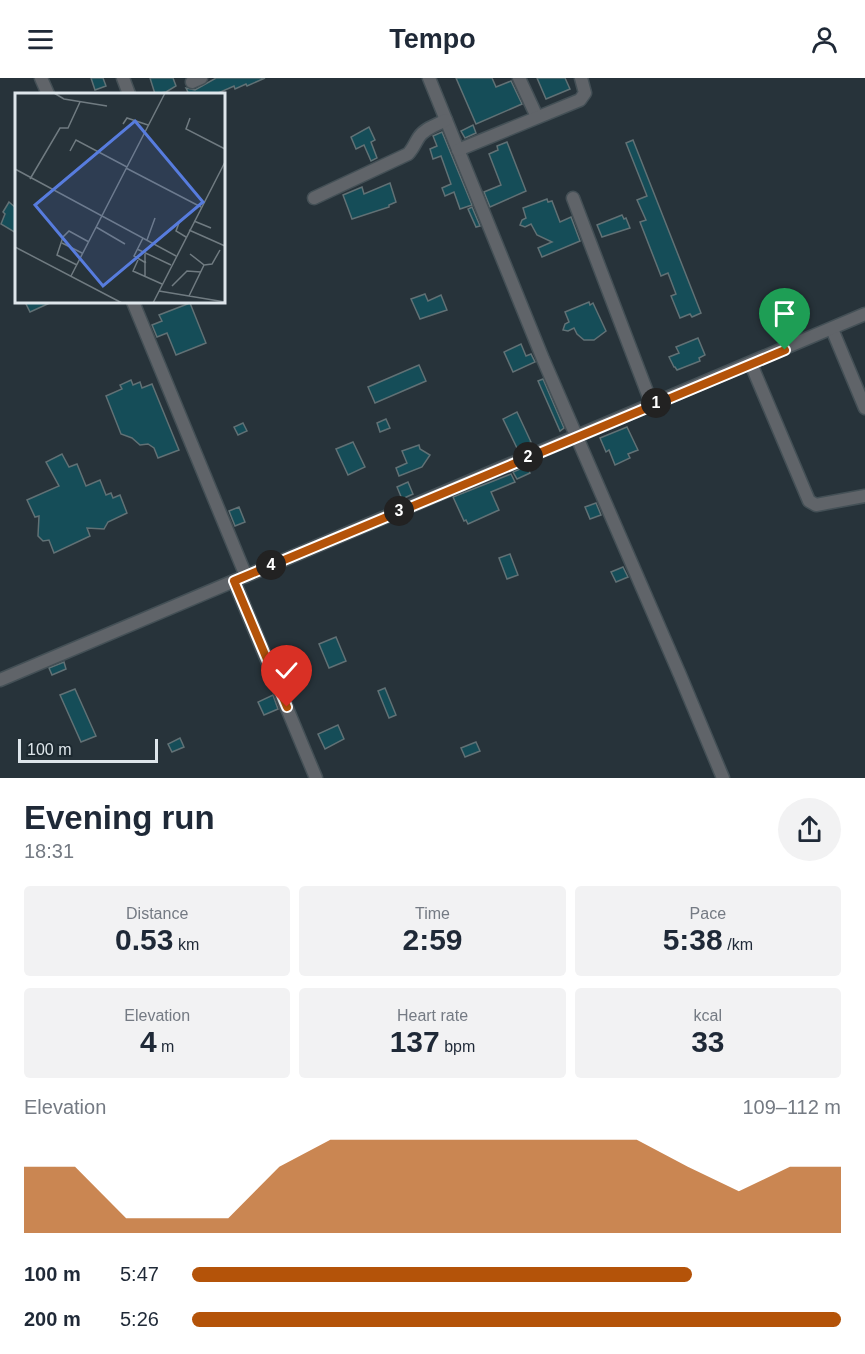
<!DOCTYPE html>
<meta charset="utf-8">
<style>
:root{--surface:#fff;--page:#f2f2f3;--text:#1f2937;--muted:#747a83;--accent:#b45309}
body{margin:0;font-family:Arial,sans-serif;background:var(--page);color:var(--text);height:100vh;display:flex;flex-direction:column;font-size:22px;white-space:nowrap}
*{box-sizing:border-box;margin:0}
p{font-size:20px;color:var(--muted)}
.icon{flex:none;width:33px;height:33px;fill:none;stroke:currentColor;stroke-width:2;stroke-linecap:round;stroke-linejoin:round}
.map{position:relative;height:700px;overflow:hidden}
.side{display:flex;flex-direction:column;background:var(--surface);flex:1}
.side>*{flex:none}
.scale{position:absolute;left:18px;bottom:15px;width:140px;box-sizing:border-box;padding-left:6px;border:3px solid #dee6eb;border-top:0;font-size:16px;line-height:21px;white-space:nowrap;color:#dee6eb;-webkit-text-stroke:4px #1d2930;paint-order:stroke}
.pin{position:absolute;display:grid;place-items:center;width:51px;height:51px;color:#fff;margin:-62px -26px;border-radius:50% 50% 50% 0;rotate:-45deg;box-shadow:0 0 6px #0007}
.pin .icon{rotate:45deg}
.km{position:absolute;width:30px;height:30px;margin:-15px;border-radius:50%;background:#222;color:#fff;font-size:16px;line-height:30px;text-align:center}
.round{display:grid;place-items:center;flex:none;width:63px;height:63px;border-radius:32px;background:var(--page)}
.headline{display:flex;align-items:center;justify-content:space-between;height:102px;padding:0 24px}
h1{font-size:33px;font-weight:700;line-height:45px}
.figures{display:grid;grid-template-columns:repeat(3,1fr);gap:9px;height:102px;padding:6px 24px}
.figures div{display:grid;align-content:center;border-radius:6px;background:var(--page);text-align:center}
.figures b{font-size:30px;font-weight:700}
.figures small{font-size:16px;font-weight:400}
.figures p{font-size:16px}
.chart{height:168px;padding:12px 24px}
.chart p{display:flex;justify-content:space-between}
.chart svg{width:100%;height:108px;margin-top:6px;fill:var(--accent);opacity:.7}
ul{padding:0 24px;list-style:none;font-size:20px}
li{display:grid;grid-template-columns:96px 72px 1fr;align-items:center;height:45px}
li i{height:15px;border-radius:8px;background:var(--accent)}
header{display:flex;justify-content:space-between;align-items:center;height:78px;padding:0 24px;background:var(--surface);font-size:27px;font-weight:700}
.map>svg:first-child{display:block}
.building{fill:#154d58;stroke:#617175;stroke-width:1.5}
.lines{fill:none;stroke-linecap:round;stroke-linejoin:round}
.minor-casing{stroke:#445056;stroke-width:15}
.minor{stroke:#606469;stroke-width:12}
.route-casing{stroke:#fff;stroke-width:12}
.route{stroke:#b45309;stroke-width:8}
.inset-road{fill:none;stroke:#707b81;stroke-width:1.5}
.view{fill:#577cde;fill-opacity:0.15;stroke:#577cde;stroke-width:3}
.inset-edge{fill:none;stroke:#dee6eb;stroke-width:3}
</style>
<header><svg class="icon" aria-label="menu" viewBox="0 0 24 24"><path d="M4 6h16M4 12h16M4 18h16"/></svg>Tempo<svg class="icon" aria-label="person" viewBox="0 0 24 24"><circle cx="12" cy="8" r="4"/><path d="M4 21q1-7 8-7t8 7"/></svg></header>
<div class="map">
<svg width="865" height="700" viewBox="0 0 865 700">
<rect width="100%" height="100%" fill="#27333a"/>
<g class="building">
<path d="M91,0H103L106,8L95,12Z"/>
<path d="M150,0H173L176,8L166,14L155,16Z"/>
<path d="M216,0H265L247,8L246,6L235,11L234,8L216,16H189L186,10L195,12Z"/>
<path d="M456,0H492L496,9L511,3L522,26L476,46Z"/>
<path d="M537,0H565L570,11L546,21Z"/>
<path d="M473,47L476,55L465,60L461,53Z"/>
<path d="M369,49L375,62L371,64L377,80L371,83L364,67L356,71L351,59Z"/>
<path d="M442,54L472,127L460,131L454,114L445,118L442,110L451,106L441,78L433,81L430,71L437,68L433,58Z"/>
<path d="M633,62L701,235L692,239L690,236L680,240L671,218L676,216L668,195L661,198L640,144L646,142L637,122L647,118L626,65Z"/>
<path d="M507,64L526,113L490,129L484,114L501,107L489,76L498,72L497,68Z"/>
<path d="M390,105L396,124L389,127V129L352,141L343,117L362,109L364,116Z"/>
<path d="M547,121L548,124L552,123L560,144L571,139L580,163L542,179L538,170L552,164L537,157L531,146L525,149L520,147L522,142L526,140L523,130Z"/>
<path d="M9,124L16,130V155L1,146L5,136L3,134Z"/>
<path d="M472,129L480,148L476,149L468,131Z"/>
<path d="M622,137L624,141L626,140L630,150L602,159L597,147Z"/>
<path d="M425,216L428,223L441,217L447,232L420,241L411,221Z"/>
<path d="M25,224H52L30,234Z"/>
<path d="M589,224L590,227L593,225L606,253L594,262H584L577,256L574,250L568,253L563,252L565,246L569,244L565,234Z"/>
<path d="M190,225L206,265L176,277L167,255L157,259L152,247L162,243L159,237Z"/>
<path d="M698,260L705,277L699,280L700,283L677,292L675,289H674L669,279L679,275L676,269Z"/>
<path d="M521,266L526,278L531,276L535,284L513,294L504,274Z"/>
<path d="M419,287L426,303L375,325L368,309Z"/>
<path d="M543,301L564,350L560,353L538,303Z"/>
<path d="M131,302L133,307L140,304L142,310L152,306L179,372L158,380L154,370L148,366L140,367L132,360L121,356L106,318L122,311L120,307Z"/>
<path d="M517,334L531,364L517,370L503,341Z"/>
<path d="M386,341L390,350L380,354L377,345Z"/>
<path d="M243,345L247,353L238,357L234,349Z"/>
<path d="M627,349L638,372L628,376L630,380L615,387L609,372L606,374L600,360Z"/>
<path d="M353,364L365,389L348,397L336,371Z"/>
<path d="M419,367L420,371L430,377L422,389L399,398L396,390L407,385L402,373Z"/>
<path d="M62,376L69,389L77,386L86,408L100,402L106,417L111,415L113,420L120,417L127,435L108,444L104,451L87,450L90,458L54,475L49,462L43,463L38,458L39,438L35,439L27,422L59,408L46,384Z"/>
<path d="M527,388L530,395L517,401L513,394Z"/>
<path d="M511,396L515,404L491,414L499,432L468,446L466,442L464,443L453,419Z"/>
<path d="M408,404L413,416L402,421L397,409Z"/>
<path d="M596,425L601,437L590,441L585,429Z"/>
<path d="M239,429L245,444L235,448L229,433Z"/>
<path d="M510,476L518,497L507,501L499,480Z"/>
<path d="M623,489L628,499L616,504L611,494Z"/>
<path d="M336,559L346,583L329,590L319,566Z"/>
<path d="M64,584L66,591L52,597L49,590Z"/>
<path d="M385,610L396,637L389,640L378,613Z"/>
<path d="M75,611L96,658L81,664L60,617Z"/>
<path d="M273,617L278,631L264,637L258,624Z"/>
<path d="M338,647L344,661L325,671L318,656Z"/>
<path d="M180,660L184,669L172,674L168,666Z"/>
<path d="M476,664L480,673L465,679L461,670Z"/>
</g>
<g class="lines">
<g class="minor-casing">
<g id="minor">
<path d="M41,0L48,16"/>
<path d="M123,0L129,16"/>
<path d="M429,0L543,281L680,597L723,700"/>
<path d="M519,0L537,39"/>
<path d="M192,4L201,0"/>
<path d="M458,72L580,22L585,15L581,0"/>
<path d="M314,120L408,76C413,71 415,65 419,59C425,50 437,47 446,42"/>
<path d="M573,120L652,327"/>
<path d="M133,224L246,498"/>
<path d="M832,251L865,330"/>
<path d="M751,286L809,423L816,427L865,418"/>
<path d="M234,503L316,700"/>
<path d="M0,602L865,236"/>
</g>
</g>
<use href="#minor" class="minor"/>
</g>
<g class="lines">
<g class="route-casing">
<path id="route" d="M287,629L234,503L785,272"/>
</g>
<use href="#route" class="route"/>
</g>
<g transform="translate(15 15)">
<rect width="210" height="210" fill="#27333a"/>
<path class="inset-road" d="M39,0L49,6L92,13M175,25L171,36L210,56M108,31L112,25L133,32M55,58L61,47L112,74M111,75L186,114M0,76L161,163M15,86L45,35H53L65,9M165,127L161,138L171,144M179,128L196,135M81,134L110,151M174,137L210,153M128,145L119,163L131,170M132,147L140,125M47,150L67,160M0,154L107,210M122,156L156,172M123,167L118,178L147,191M62,172L42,162L48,144L54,138L74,149M189,172L197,171L205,157M56,183L150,0M130,183V161M157,193L172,178L186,179M144,198L210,209M174,203L189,172L175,161M138,210L210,69"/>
<path class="view" d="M120,28L188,109L88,193L20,112Z"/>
<rect width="210" height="210" class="inset-edge"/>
</g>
</svg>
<div class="scale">100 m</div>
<div class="pin" style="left:785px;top:272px;background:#1e9e55"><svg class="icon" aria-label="arrive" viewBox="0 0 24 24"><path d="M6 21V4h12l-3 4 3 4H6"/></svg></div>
<div class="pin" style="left:287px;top:629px;background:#d93025"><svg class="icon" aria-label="check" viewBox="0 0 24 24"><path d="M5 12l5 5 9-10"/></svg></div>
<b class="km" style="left:656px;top:325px">1</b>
<b class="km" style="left:528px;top:379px">2</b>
<b class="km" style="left:399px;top:433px">3</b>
<b class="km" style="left:271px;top:487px">4</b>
</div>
<section class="side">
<div class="headline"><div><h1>Evening run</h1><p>18:31</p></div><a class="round"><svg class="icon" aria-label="share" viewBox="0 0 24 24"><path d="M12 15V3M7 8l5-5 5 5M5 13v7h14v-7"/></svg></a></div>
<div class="figures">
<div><p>Distance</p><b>0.53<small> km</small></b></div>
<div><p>Time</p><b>2:59</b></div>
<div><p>Pace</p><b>5:38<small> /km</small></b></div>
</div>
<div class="figures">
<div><p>Elevation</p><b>4<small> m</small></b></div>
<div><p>Heart rate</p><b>137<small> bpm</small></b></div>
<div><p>kcal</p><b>33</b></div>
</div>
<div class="chart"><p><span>Elevation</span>109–112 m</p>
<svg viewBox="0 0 160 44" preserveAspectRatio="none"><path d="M0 44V17L10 17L20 38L30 38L40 38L50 17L60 6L70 6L80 6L90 6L100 6L110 6L120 6L130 17L140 27L150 17L160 17V44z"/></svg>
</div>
<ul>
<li><b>100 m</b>5:47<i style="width:77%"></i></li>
<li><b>200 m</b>5:26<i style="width:100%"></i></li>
</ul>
</section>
